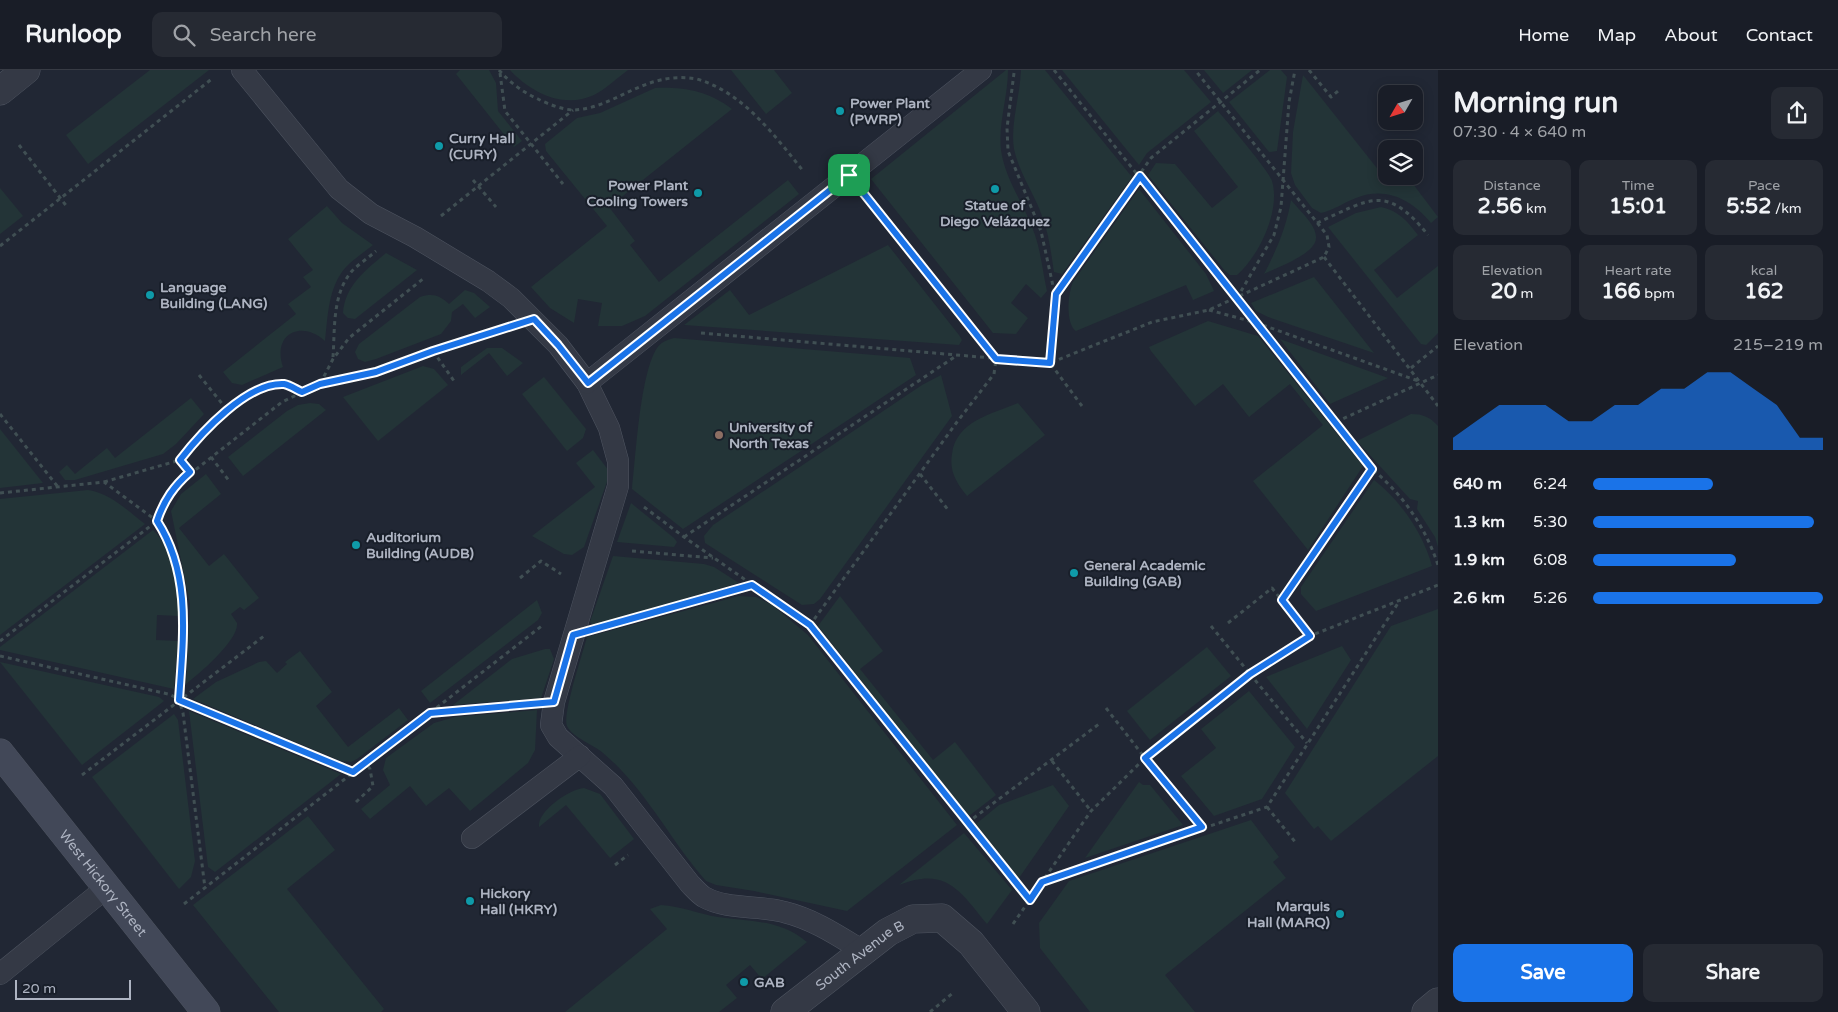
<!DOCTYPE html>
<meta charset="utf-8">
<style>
:root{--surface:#191d27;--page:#262a33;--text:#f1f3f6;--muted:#9fa2a7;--line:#373b44;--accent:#1a73e8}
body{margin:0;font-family:"Varela Round",sans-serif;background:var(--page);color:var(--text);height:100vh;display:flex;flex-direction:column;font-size:19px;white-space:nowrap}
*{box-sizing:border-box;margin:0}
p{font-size:16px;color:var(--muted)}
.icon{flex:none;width:28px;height:28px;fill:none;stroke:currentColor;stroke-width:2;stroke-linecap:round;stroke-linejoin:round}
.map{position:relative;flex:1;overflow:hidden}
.side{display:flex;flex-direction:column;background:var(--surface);width:400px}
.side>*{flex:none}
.needle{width:32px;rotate:231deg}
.tools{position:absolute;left:1378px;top:15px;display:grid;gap:10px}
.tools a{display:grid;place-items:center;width:45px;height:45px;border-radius:10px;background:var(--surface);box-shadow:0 2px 12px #0003,0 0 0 1px var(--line);font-size:25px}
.scale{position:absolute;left:15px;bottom:12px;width:116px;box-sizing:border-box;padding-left:5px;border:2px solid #aeb4c2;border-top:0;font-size:14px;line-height:18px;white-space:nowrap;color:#aeb4c2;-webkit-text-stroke:4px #191f2a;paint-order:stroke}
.pin{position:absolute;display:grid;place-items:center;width:42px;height:42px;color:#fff;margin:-21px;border-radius:10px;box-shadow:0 2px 8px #0006}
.round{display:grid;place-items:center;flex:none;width:52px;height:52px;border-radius:10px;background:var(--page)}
.headline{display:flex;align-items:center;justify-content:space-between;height:85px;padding:0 15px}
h1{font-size:28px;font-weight:700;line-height:38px}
.figures{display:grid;grid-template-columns:repeat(3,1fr);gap:8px;height:85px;padding:5px 15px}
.figures div{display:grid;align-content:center;border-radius:10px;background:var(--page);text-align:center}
.figures b{font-size:21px;font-weight:700}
.figures small{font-size:14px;font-weight:400}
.figures p{font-size:14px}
.chart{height:140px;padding:10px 15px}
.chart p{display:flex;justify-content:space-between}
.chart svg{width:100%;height:90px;margin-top:5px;fill:var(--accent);opacity:.7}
.button{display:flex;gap:10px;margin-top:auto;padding:10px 15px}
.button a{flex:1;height:58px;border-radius:10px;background:var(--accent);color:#fff;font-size:20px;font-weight:700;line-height:58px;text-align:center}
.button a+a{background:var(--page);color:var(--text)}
ul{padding:0 15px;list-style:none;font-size:16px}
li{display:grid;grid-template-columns:80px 60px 1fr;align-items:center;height:38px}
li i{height:12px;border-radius:6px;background:var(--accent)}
header{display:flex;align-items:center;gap:30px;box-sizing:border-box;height:70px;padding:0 25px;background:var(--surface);border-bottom:1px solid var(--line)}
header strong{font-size:24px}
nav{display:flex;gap:28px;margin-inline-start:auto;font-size:18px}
.search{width:350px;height:45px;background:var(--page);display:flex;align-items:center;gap:12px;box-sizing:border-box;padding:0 18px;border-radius:10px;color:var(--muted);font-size:19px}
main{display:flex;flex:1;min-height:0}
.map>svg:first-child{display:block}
.green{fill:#233437}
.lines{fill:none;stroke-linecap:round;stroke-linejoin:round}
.lane-casing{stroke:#4e5460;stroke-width:22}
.street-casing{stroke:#4e5460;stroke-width:29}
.secondary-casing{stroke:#4e5460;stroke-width:29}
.path{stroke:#404f53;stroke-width:3;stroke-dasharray:4 4;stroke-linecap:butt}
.lane{stroke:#343945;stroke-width:21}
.street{stroke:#343945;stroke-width:28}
.secondary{stroke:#424858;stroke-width:28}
.path-bridge{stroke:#404f53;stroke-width:3;stroke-dasharray:4 4;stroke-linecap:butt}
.route-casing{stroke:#fff;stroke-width:10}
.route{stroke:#1a73e8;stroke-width:6}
.culture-dot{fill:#0f9aa8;stroke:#191f2a;stroke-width:2}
.education-dot{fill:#8d6e63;stroke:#191f2a;stroke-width:2}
.labels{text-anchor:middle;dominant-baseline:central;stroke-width:4;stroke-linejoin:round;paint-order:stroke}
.poi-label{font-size:14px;font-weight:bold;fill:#aeb4c2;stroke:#191f2a;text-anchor:start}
.street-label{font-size:14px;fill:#aeb4c2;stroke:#191f2a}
</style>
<header>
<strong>Runloop</strong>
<div class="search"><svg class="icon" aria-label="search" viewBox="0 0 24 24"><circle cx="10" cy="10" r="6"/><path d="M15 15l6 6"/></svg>Search here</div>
<nav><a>Home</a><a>Map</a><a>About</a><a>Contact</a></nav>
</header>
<main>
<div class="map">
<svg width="1438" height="942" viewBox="0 0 1438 942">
<rect width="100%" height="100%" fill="#212734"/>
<g class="green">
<path d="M150,0H209L88,94L66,65Z"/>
<path d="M460,0H489L496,13L498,41L522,71L514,77L456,4Z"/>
<path d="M510,0H628C617,8 606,19 594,25C564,39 531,23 510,0Z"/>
<path d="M731,0H774L792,23L766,44Z"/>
<path d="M1006,0H1008C1008,27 998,53 1001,80C1005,110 1026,137 1035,165C1041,183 1043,203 1047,221L1041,228L1026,214L1011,233L1028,248L1016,264L993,263L871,109Z"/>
<path d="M1021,0H1045L1132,107L1062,204L1054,202C1051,183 1049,164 1042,146C1034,123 1019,103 1014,79C1010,54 1020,27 1021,0Z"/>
<path d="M1062,0H1184L1211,32L1147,83L1139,95Z"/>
<path d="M1204,0H1252L1223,23Z"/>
<path d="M1270,0H1281L1287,7L1277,81L1269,82L1229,32Z"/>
<path d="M1303,5L1380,102L1391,109L1407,106L1438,147L1431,153C1412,130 1386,116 1356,128C1345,132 1334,140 1321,143L1312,138L1295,115L1291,103L1293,62Z"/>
<path d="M655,18C685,17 708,21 732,39L609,137L635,171L630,175L659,212L788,110L799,124L645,246L622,256H598L602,233L578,229L574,253L550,238L531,217L607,156L546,81L545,74L577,48L600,43Z"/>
<path d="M1218,41C1228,53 1269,101 1272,111C1281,140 1259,186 1237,205H1230L1225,201L1148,105L1156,93L1175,94L1212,138L1238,117L1194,61Z"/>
<path d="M0,118L23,146L0,164Z"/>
<path d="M1139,119L1206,204L1214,221L1193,230L1186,215L1076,261C1065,253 1068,223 1073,212Z"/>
<path d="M1291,130C1298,139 1317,155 1316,168C1316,184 1276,198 1264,204C1277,179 1286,158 1291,130Z"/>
<path d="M327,136L342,153L373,175C364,182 354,189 346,197C328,217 328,246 325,271C300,249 272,265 283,297L242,315L232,313L223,302L296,244L288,234L311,217L303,207L313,200L288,169Z"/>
<path d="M1381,137C1399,141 1407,151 1418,165L1374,200L1397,228L1438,196V263L1426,275L1421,274L1328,157L1356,143Z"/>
<path d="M888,175L959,265L962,270L959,275L684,255L730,220L749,245Z"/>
<path d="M386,183L417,200L355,249L348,248L343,243C345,215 366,200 386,183Z"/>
<path d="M1314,207L1374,283L1268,247L1256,241L1251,233Z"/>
<path d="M465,220L474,223L490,237L475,248L463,234L452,242L451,251L441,264L376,289L365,292L358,289L355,282L359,274L420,227C433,223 439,225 449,234Z"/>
<path d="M1208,251L1258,266L1363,396L1308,480L1253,411L1323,355L1290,314L1249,347L1223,314L1195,336L1151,281L1149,277Z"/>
<path d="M674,268L910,288L916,305L683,459L632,419C636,385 640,304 657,278C661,272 667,270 674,268Z"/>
<path d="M1280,269L1388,308L1330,334Z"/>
<path d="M487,278H502L523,293L507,306L489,283L461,305V297Z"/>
<path d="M423,296L434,299L448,315L378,371L343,327Z"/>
<path d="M941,305L952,346L820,529L814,534L802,535L705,473L704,466L713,455L922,315Z"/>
<path d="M544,307L586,359L583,368L567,381L522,324Z"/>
<path d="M191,328L204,344L176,374L163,384L75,410H65L59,402L67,395L75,404L107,378L115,388Z"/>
<path d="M310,333L319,334L326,340L243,406L228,387L287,341L298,335Z"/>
<path d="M1018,333L1045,365L967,426C957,413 949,402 952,384C956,351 992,344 1018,333Z"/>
<path d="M1411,344C1423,344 1430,347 1438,356V477L1435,467L1417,439L1418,431L1410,429L1357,371Z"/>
<path d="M0,359L43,413L0,418Z"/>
<path d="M593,380L609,401V406L584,477L572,485L564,484L532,466L595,417L576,393Z"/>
<path d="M206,404L221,424L179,458L209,496L224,484L259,528L244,540L240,537L231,544L237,553C239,570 199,604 186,614L190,534L171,441L181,424Z"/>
<path d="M1374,410C1400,430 1423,463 1432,496L1316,541L1301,524V517Z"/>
<path d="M88,420C110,423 128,441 145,454L0,565V429Z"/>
<path d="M631,433L674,468L677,472L674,477L617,472Z"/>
<path d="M153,460C173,479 178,519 179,546L157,545L156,570L178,571L174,619L0,580V577Z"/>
<path d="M613,486L704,494L714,497L739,513L593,555L590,552L592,546Z"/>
<path d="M739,526L756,527L772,535L808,565L957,755L847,841L754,821L716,815L706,811C670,770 645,718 603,683C593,674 573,668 567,656C562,645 583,582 587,567Z"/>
<path d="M840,526L883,581L860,599L933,690L955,672L996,725L969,746L818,556Z"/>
<path d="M537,530L542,543L538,550L430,633L421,621Z"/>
<path d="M1438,539V686L1331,771L1318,756L1314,759L1285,723L1391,556Z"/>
<path d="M1342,576L1351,590L1307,659L1266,607Z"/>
<path d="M1207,577L1231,606L1150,670L1127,641Z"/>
<path d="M545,579H550L554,589L541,628L453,635L512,589Z"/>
<path d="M300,581L332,622L316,636L348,677L399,638L408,650L357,689L351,692L341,691L193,629L216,612L259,592L266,591L277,603L287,594L285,592Z"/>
<path d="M0,592L159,627L164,631L82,695Z"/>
<path d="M1249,621L1295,677L1262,729L1214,746L1181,706L1216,678L1201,659Z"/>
<path d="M537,640L535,680L528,693L470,741L449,718L426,736L410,716L370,749L361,739L390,715L383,700L386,688L434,653L455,647Z"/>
<path d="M189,641L341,704L215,802L208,797Z"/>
<path d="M174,644L178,650L195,791L191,807L179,819L92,707Z"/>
<path d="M1139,712L1143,715H1150L1183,755L1085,788Z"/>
<path d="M1053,715L1069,736L1019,808L976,754L999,735Z"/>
<path d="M584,718L600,724L634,769L610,788L566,735L539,757C537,741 570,719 584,718Z"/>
<path d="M308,746L335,780L287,819L384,939L381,942H279L193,835Z"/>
<path d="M1251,750L1279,787L1273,792L1286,808L1165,905L1195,942H1090L1040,878L1039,853L1069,811Z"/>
<path d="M964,763L1012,820L987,854C960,821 946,796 899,815Z"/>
<path d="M661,835C681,836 699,844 718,847C751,852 779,849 807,872L762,909L750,895L726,915L737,928L719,942H565L667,859L650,839Z"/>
</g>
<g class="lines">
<g class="lane-casing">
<g id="lane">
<path d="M242,0L339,119L371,144L415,167L488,211L511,228L558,275L587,313L609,358L618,391V416L554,632L551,655L558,667L613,716L690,814C694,818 699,824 704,827C727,840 759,835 784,842C813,849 837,865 863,881"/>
<path d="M587,313L981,0"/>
<path d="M472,768L580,686"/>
<path d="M0,904L106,818"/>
</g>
</g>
<g class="street-casing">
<g id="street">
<path d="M0,21L26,0"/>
<path id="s1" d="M785,942L888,862L913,849L942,848L971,873L1026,942"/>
<path d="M1426,942L1438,932"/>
</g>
</g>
<g class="secondary-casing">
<g id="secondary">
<path id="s2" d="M0,683L206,942"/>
</g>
</g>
<g class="path">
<path d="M499,0C510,13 523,22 538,29C548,34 563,40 574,40C617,38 644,0 697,9C744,23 774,65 804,102"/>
<path d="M1054,0L1372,399C1403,425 1425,456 1438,495"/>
<path d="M1309,0L1331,27L1338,21"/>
<path d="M500,3L505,41L563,114"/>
<path d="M1014,3L1007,58L1008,81L1041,161L1055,225"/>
<path d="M19,75L68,138"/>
<path d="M473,110L496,137"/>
<path d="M868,129L996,289L994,304L957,352L810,555L1029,831"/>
<path d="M441,146L573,40"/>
<path d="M1317,153C1370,129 1386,113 1428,165"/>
<path d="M0,176L213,8"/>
<path d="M1324,187L1438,336"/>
<path d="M1237,228L1274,165L1281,137L1289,32L1295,0"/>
<path d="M1209,240L1257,253L1421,312"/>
<path d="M701,263L1050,293L1152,252L1209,240L1324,187L1329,177L1327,165L1195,0"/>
<path d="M433,281L454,311"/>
<path d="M333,287C335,259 332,224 352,201C359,194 368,188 376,181"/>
<path d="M1411,298L1438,276"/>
<path d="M199,305L228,341"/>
<path d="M320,314C382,304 440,279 500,260"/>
<path d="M1082,336L1050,293L1055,225L1151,88L1260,0"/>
<path d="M0,344L58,417"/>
<path d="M1336,352L1438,305"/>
<path d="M211,387L230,412"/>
<path d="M180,390L191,402"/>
<path d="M920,404L949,441"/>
<path d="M104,412L180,390L207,358L251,323L269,315L286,314L301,322"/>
<path d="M0,423L104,412L157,451L167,466L174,485L184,536L179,630L183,643L205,818"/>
<path d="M644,437L684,467L810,555"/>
<path d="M684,467L956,286"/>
<path d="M632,481L713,488"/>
<path d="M520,508L541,491L561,504"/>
<path d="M1282,530L1372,399"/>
<path d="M1228,553L1272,518L1310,566"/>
<path d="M610,555L752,515"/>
<path d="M0,571L157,451L162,435L176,415L282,332L320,314L333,289L349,268L424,208"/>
<path d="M0,586L168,624L353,702"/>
<path d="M1250,604L1307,673"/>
<path d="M431,643L522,635"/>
<path d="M1145,688L1202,757"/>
<path d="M1052,691L1091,741"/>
<path d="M82,705L264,566"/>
<path d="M356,732L373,716L370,699L366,693"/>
<path d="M1267,737L1296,773"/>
<path d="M967,753L1099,654"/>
<path d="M615,795L628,785"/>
<path d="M1044,811L1267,737L1400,530"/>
<path d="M184,834L543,555"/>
<path d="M1013,854L1091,741L1145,688L1250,604L1310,566L1438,515"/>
<path d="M930,942L954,922"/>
</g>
<use href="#lane" class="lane"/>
<use href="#street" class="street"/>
<use href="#secondary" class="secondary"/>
<g class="path-bridge">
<path d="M1211,556L1250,604"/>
<path d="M1106,638L1145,688"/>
</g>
</g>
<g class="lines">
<g class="route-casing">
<path id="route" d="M849,105L996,289L1050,293L1056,224L1140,106L1372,399L1282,530L1310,566L1250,604L1145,688L1202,757L1042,812L1030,830L810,555L752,515L573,565L554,632L430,643L353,702L179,630C183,569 192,505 157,451C164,430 174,416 190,402L180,390C201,363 247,312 284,314C290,315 297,320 302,322L320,314L376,302L433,281L534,249L558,275L588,313Z"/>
</g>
<use href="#route" class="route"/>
</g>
<g class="culture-dot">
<circle cx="840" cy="41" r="5"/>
<circle cx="439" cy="76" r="5"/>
<circle cx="995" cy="119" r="5"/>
<circle cx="698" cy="123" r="5"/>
<circle cx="150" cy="225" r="5"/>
<circle cx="356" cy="475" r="5"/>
<circle cx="1074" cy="503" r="5"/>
<circle cx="470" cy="831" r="5"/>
<circle cx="1340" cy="844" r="5"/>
<circle cx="744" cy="912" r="5"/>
</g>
<circle class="education-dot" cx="719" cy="365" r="5"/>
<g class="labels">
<g class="poi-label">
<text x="850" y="33">Power Plant<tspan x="850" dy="16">(PWRP)</tspan></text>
<text x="449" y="68">Curry Hall<tspan x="449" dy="16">(CURY)</tspan></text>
<text x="688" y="115" text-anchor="end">Power Plant<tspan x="688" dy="16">Cooling Towers</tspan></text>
<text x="995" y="135" text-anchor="middle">Statue of<tspan x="995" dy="16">Diego Velázquez</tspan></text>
<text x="160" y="217">Language<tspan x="160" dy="16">Building (LANG)</tspan></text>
<text x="729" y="357">University of<tspan x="729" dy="16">North Texas</tspan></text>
<text x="366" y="467">Auditorium<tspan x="366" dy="16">Building (AUDB)</tspan></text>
<text x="1084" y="495">General Academic<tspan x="1084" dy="16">Building (GAB)</tspan></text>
<text x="480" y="823">Hickory<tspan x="480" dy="16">Hall (HKRY)</tspan></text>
<text x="1330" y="836" text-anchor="end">Marquis<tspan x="1330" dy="16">Hall (MARQ)</tspan></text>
<text x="754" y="912">GAB</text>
</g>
<g class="street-label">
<text stroke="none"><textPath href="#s2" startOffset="166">West Hickory Street</textPath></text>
<text stroke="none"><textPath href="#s1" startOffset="94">South Avenue B</textPath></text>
</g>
</g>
</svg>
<div class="tools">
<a><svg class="needle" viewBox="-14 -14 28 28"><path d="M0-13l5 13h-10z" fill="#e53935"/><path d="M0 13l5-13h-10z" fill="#9fa2a7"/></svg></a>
<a><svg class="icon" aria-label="layers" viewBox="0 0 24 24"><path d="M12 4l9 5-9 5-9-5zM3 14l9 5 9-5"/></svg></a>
</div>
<div class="scale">20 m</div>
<div class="pin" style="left:849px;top:105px;background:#1e9e55"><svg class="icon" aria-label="arrive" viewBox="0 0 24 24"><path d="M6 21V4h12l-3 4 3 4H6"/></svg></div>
</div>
<section class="side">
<div class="headline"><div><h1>Morning run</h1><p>07:30 · 4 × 640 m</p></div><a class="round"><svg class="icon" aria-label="share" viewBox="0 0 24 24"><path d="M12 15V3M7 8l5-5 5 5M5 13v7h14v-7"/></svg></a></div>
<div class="figures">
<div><p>Distance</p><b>2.56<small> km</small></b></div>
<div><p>Time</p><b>15:01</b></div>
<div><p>Pace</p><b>5:52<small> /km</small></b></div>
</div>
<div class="figures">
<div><p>Elevation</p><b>20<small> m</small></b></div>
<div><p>Heart rate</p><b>166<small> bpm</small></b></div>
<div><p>kcal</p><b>162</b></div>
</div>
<div class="chart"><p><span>Elevation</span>215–219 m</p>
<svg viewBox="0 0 160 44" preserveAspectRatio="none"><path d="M0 44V38L10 30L20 22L30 22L40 22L50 30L60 30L70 22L80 22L90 14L100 14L110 6L120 6L130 14L140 22L150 38L160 38V44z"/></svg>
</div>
<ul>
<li><b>640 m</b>6:24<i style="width:52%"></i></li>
<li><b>1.3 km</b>5:30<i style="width:96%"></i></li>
<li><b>1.9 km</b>6:08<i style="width:62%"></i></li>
<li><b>2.6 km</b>5:26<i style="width:100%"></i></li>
</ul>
<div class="button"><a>Save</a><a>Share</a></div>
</section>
</main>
